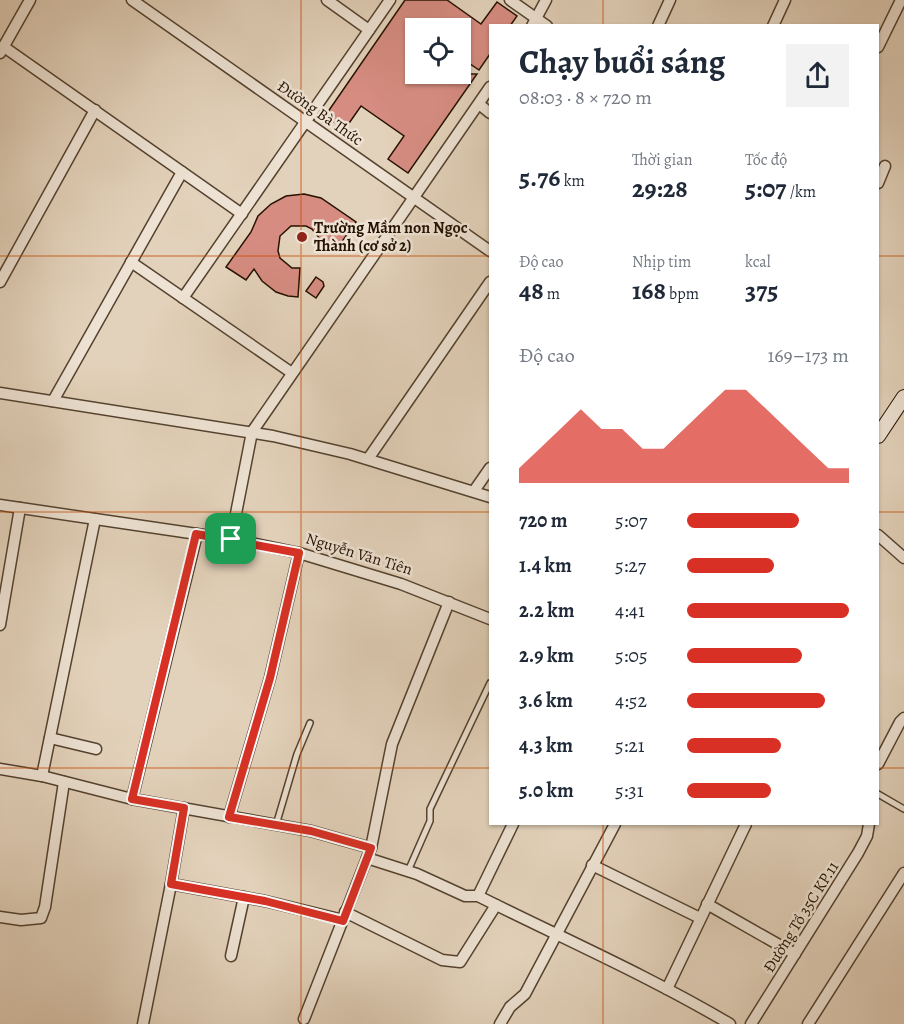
<!DOCTYPE html>
<html lang="vi">
<meta charset="utf-8">
<style>
:root{--surface:#fff;--page:#f2f2f3;--text:#1f2937;--muted:#747a83;--accent:#d93025}
body{margin:0;font-family:Alegreya,serif;background:var(--page);color:var(--text);height:100vh;display:flex;flex-direction:column;font-size:22px;white-space:nowrap}
*{box-sizing:border-box;margin:0}
p{font-size:20px;color:var(--muted)}
.icon{flex:none;width:33px;height:33px;fill:none;stroke:currentColor;stroke-width:2;stroke-linecap:round;stroke-linejoin:round}
.map{position:relative;flex:1;overflow:hidden}
.sheet{position:absolute;left:489px;top:24px;width:390px;height:801px;display:flex;flex-direction:column;background:var(--surface);border-radius:0px;box-shadow:0 2px 4px #0004}
.sheet>*{flex:none}
.controls{position:absolute;left:405px;top:18px;display:grid;gap:12px}
.controls a{display:grid;place-items:center;width:66px;height:66px;border-radius:0px;background:var(--surface);box-shadow:0 2px 4px #0004;font-size:30px}
.pin{position:absolute;display:grid;place-items:center;width:51px;height:51px;color:#fff;margin:-26px;border-radius:12px;box-shadow:0 3px 9px #0006}
.round{display:grid;place-items:center;flex:none;width:63px;height:63px;border-radius:0px;background:var(--page)}
.overview{display:flex;align-items:center;justify-content:space-between;height:102px;padding:0 30px}
h1{font-size:33px;font-weight:600;line-height:45px}
.stats{display:grid;grid-template-columns:repeat(3,1fr);gap:9px;height:102px;padding:6px 30px}
.stats div{display:grid;align-content:center}
.stats b{font-size:26px;font-weight:600}
.stats small{font-size:16px;font-weight:400}
.stats p{font-size:16px}
.chart{height:168px;padding:12px 30px}
.chart p{display:flex;justify-content:space-between}
.chart svg{width:100%;height:108px;margin-top:6px;fill:var(--accent);opacity:.7}
ul{padding:0 30px;list-style:none;font-size:20px}
li{display:grid;grid-template-columns:96px 72px 1fr;align-items:center;height:45px}
li i{height:15px;border-radius:8px;background:var(--accent)}
.map>svg:first-child{display:block}
.building{fill:#d68c81;stroke:#251200;stroke-width:1.5}
.lines{fill:none;stroke-linecap:round;stroke-linejoin:round}
.lane-casing{stroke:#54422f;stroke-width:8}
.street-casing{stroke:#54422f;stroke-width:13}
.secondary-casing{stroke:#251200;stroke-width:16}
.lane{stroke:#ede2d3;stroke-width:5}
.street{stroke:#ede2d3;stroke-width:10}
.secondary{stroke:#ede2d3;stroke-width:14}
.route-casing{stroke:#fff;stroke-width:12}
.route{stroke:#d93025;stroke-width:8}
.grid{fill:none;stroke:#cb4e0a;stroke-width:1.5;stroke-opacity:0.55}
.poi-dot{fill:#8f2418;stroke:#ede2d3;stroke-width:2}
.labels{text-anchor:middle;dominant-baseline:central;stroke-width:5;stroke-linejoin:round;paint-order:stroke}
.street-label{font-size:16px;fill:#251200;stroke:#ede2d3}
.poi-label{font-size:16px;font-weight:bold;fill:#251200;stroke:#ede2d3;text-anchor:start}
</style>
<div class="map">
<svg width="904" height="1024" viewBox="0 0 904 1024">
<rect width="100%" height="100%" fill="#e3d2bb"/>
<filter id="stains"><feTurbulence type="fractalNoise" baseFrequency=".00333" numOctaves="4"/><feColorMatrix values="0 0 0 0 .2 0 0 0 0 .09 0 0 0 0 .02 0 0 0 .5 -.17"/></filter>
<radialGradient id="worn" r=".72"><stop offset=".6" stop-color="#630" stop-opacity="0"/><stop offset="1" stop-color="#630" stop-opacity=".3"/></radialGradient>
<g class="building">
<path d="M405,0H447L481,24L497,2L517,16L510,26H490V54L479,70L460,57V28H416V74H477L408,173L388,159L404,136L361,106L345,129L325,116Z"/>
<path d="M304,194L321,198L356,222L336,250L321,240L312,229L306,226H291L280,236L278,251L280,258L292,268H300L298,297L288,296L276,292L262,281L254,269L246,280L226,267L251,232L258,216L271,204L286,196Z"/>
<path d="M316,277L323,282L324,286L316,298L306,291Z"/>
</g>
<g class="lines">
<g class="lane-casing">
<g id="lane">
<path d="M878,794L904,809"/>
<path d="M276,825L297,754L310,723"/>
<path d="M408,871L430,821V809L490,683"/>
</g>
</g>
<g class="street-casing">
<g id="street">
<path d="M132,0L490,251"/>
<path d="M327,0L369,30"/>
<path d="M510,0L547,26"/>
<path d="M532,26L546,0"/>
<path d="M658,26L670,0"/>
<path d="M773,26L785,0"/>
<path d="M4,47L242,214"/>
<path d="M878,47L901,0"/>
<path d="M0,53L30,0"/>
<path d="M479,104L490,113"/>
<path d="M878,183L885,166"/>
<path d="M131,262L292,373"/>
<path d="M0,282L95,110"/>
<path d="M183,298L390,0"/>
<path d="M0,393L273,436L350,454L490,497"/>
<path d="M53,401L182,172"/>
<path d="M368,459L490,282"/>
<path d="M474,491L490,468"/>
<path d="M0,505L231,539L299,553L401,584L490,619"/>
<path d="M878,535L904,558"/>
<path d="M231,539L252,432L490,87"/>
<path d="M0,625L20,508"/>
<path d="M50,738L96,749"/>
<path d="M878,764L900,722L904,718"/>
<path d="M0,769L42,776L132,799L311,831L371,848"/>
<path d="M42,776L95,519"/>
<path d="M132,799L197,534"/>
<path d="M229,817L270,678L299,553"/>
<path d="M367,858L417,874L465,896H478C562,938 649,976 730,1024"/>
<path d="M592,865L700,918"/>
<path d="M171,884L265,901L343,920"/>
<path d="M478,896L513,824"/>
<path d="M707,904L795,954"/>
<path d="M345,912L442,960L460,962L496,905"/>
<path d="M0,917L21,920L41,918L45,907L64,782"/>
<path d="M231,956L244,897"/>
<path d="M667,989L746,824"/>
<path d="M304,1019L371,848L392,744L449,602"/>
<path d="M143,1024L171,884L184,808"/>
<path d="M500,1024L510,1007L525,994L615,824"/>
<path d="M751,1024L858,853L867,836L869,824"/>
<path d="M808,1024L904,873"/>
</g>
</g>
<g class="secondary-casing">
<path id="secondary" d="M878,436L904,397"/>
</g>
<use href="#lane" class="lane"/>
<use href="#street" class="street"/>
<use href="#secondary" class="secondary"/>
</g>
<g class="lines">
<g class="route-casing">
<path id="route" d="M196,534L299,553L270,678L229,817L311,831L371,848L343,921L265,901L171,884L184,808L132,799Z"/>
</g>
<use href="#route" class="route"/>
</g>
<path class="grid" d="M301,0V1024M603,0V26M0,256H490M878,256H904M0,512H490M878,512H904M0,768H490M878,768H904M603,824V1024"/>
<circle class="poi-dot" cx="302" cy="237" r="6"/>
<g class="labels">
<g class="street-label">
<text transform="translate(320 113) rotate(35)">Đường Bà Thức</text>
<text transform="translate(359 554) rotate(17)">Nguyễn Văn Tiên</text>
<text transform="translate(801 917) rotate(-58)">Đường Tổ 35C KP.11</text>
</g>
<g class="poi-label">
<text x="314" y="228">Trường Mầm non Ngọc<tspan x="314" dy="18">Thành (cơ sở 2)</tspan></text>
</g>
</g>
<rect width="100%" height="100%" filter="url(#stains)"/>
<rect width="100%" height="100%" fill="url(#worn)"/>
</svg>
<div class="controls">
<a><svg class="icon" aria-label="locate" viewBox="0 0 24 24"><circle cx="12" cy="12" r="6"/><path d="M12 2v4M12 18v4M2 12h4M18 12h4"/></svg></a>
</div>
<div class="pin" style="left:231px;top:539px;background:#1e9e55"><svg class="icon" aria-label="arrive" viewBox="0 0 24 24"><path d="M6 21V4h12l-3 4 3 4H6"/></svg></div>
<section class="sheet">
<div class="overview"><div><h1>Chạy buổi sáng</h1><p>08:03 · 8 × 720 m</p></div><a class="round"><svg class="icon" aria-label="share" viewBox="0 0 24 24"><path d="M12 15V3M7 8l5-5 5 5M5 13v7h14v-7"/></svg></a></div>
<div class="stats">
<div><b>5.76<small> km</small></b></div>
<div><p>Thời gian</p><b>29:28</b></div>
<div><p>Tốc độ</p><b>5:07<small> /km</small></b></div>
</div>
<div class="stats">
<div><p>Độ cao</p><b>48<small> m</small></b></div>
<div><p>Nhịp tim</p><b>168<small> bpm</small></b></div>
<div><p>kcal</p><b>375</b></div>
</div>
<div class="chart"><p><span>Độ cao</span>169–173 m</p>
<svg viewBox="0 0 160 44" preserveAspectRatio="none"><path d="M0 44V38L10 30L20 22L30 14L40 22L50 22L60 30L70 30L80 22L90 14L100 6L110 6L120 14L130 22L140 30L150 38L160 38V44z"/></svg>
</div>
<ul>
<li><b>720 m</b>5:07<i style="width:69%"></i></li>
<li><b>1.4 km</b>5:27<i style="width:54%"></i></li>
<li><b>2.2 km</b>4:41<i style="width:100%"></i></li>
<li><b>2.9 km</b>5:05<i style="width:71%"></i></li>
<li><b>3.6 km</b>4:52<i style="width:85%"></i></li>
<li><b>4.3 km</b>5:21<i style="width:58%"></i></li>
<li><b>5.0 km</b>5:31<i style="width:52%"></i></li>
</ul>
</section>
</div>
